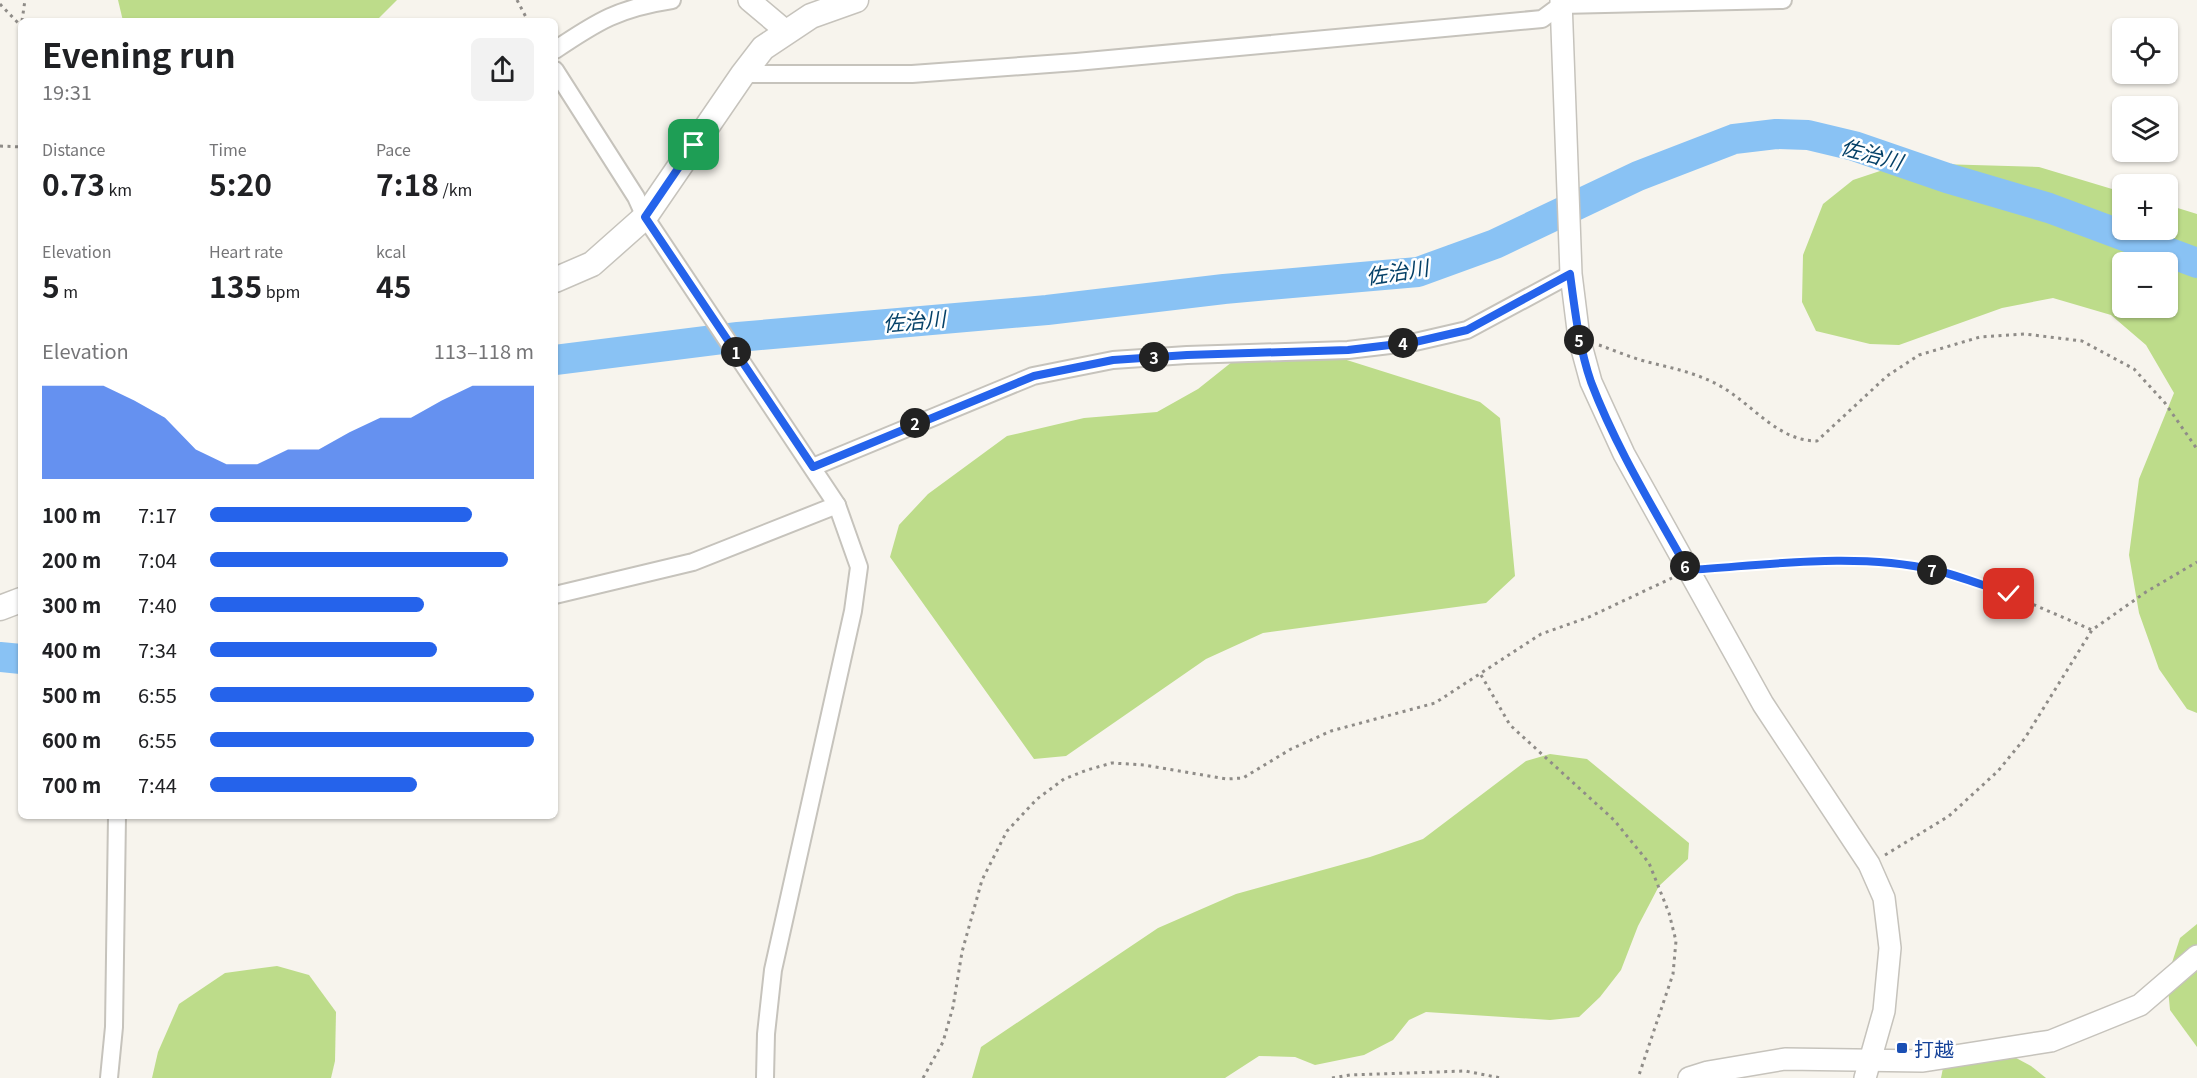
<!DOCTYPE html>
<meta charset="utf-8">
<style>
:root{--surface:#fff;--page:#f2f2f2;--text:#202124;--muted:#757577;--accent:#2563eb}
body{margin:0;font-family:Georgia,"Noto Sans JP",serif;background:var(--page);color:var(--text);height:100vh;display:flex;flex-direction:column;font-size:22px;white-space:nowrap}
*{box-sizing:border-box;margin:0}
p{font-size:20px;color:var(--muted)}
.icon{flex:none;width:33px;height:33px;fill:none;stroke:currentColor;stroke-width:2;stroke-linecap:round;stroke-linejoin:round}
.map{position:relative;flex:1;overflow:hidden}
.panel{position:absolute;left:18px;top:18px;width:540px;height:801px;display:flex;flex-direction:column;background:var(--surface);border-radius:9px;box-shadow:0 2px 4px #0004}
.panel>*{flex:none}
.tools{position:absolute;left:2112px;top:18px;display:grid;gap:12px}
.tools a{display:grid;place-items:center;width:66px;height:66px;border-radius:9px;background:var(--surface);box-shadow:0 2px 4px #0004;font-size:30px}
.pin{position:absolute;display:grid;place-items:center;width:51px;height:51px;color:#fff;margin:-26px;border-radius:12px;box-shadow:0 3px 9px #0006}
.km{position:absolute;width:30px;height:30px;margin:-15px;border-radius:50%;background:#222;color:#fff;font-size:16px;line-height:30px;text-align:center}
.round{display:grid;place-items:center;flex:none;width:63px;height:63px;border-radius:9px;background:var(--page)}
.head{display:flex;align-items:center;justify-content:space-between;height:102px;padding:0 24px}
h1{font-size:33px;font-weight:700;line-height:45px}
.figures{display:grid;grid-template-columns:repeat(3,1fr);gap:9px;height:102px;padding:6px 24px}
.figures div{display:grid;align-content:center}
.figures b{font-size:30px;font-weight:700}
.figures small{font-size:16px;font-weight:400}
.figures p{font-size:16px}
.chart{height:168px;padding:12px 24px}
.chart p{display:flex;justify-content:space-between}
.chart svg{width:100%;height:108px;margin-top:6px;fill:var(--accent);opacity:.7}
ul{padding:0 24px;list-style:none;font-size:20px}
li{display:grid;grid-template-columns:96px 72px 1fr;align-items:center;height:45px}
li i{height:15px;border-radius:8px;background:var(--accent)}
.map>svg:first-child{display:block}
.green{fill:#bddc8a;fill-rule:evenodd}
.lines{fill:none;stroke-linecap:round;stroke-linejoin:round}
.river{stroke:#89c2f4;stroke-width:30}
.minor-casing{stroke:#c6c3bc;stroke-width:20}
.tertiary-casing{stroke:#c6c3bc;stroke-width:24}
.secondary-casing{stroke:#c6c3bc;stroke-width:27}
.path{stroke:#8f8c88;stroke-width:3;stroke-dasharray:3 4.5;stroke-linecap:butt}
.minor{stroke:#fff;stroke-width:16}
.tertiary{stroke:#fff;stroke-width:21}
.secondary{stroke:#fff;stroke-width:24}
.route-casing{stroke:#fff;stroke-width:12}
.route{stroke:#2563eb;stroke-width:8}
.transit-dot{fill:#1a4fb4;stroke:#fff;stroke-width:2}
.labels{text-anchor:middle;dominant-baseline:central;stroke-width:5;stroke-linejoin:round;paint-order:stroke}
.transit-label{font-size:20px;fill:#164399;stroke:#fff;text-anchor:start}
.water-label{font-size:21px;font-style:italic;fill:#054168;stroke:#fff}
</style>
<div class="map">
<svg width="2197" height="1078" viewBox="0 0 2197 1078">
<rect width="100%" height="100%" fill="#f7f4ed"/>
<g class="green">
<path d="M118,0H397L376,21H123Z"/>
<path d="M1904,163L2039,167L2122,192V230H2168V205L2197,214V713L2187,709L2159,669L2139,613L2129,555L2139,479L2174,393L2146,345L2111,315L2053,298L2002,308L1899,345L1870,344L1816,331L1802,302L1803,255L1823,204L1853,180ZM2168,262V308H2122V262Z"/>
<path d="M1296,344L1480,402L1500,418L1515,576L1486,603L1263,633L1206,659L1066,756L1034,759L890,557L899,525L928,494L1007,436L1084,418L1157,412L1198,389L1252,346Z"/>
<path d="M1550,754L1587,759L1689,843L1688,859L1659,886L1638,926L1621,970L1600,997L1579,1017L1550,1020L1426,1012L1409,1020L1393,1040L1364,1055L1315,1065L1295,1057L1259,1056L1225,1078H972L981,1047L1158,928L1236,894L1370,857L1423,839L1526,761Z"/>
<path d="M2197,924V1047L2170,1010L2167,978L2180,938Z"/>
<path d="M277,966L309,975L336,1012L335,1061L331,1078H152L158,1052L179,1004L225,973Z"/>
<path d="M1955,1044L1992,1045L2031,1066L2046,1078H1941L1943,1068Z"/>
</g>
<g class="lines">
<g class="river">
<path d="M555,360L738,337L1047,310L1224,289L1418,272L1495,244L1638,176L1734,139L1776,134L1808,135L1854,146L1947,178L2049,208L2197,263"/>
<path d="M0,657L21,659"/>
</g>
<g class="minor-casing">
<g id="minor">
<path d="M555,50C598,21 619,8 672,0"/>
<path d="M555,70L636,197L645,217L837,505L859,567L853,611L773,970L766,1034L765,1078"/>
<path d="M743,74H912L1076,62L1542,19L1561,5L1783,0"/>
<path d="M813,467L1033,376L1113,360L1187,355L1348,350L1415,342L1467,330L1571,274"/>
<path d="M555,595L693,562L837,505"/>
<path d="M109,1078L114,1027L117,816"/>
</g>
</g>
<g class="tertiary-casing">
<g id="tertiary">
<path d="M749,0L787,32"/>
<path d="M1561,0L1571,274L1579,338L1591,382L1624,454L1763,704L1869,864L1884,898L1890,948L1884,1011L1865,1078"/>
<path d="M1689,1078L1708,1072L1785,1059L1923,1061L2051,1041L2140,1005L2197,956"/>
</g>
</g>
<g class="secondary-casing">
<g id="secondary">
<path d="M555,280L592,264L645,217L743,74L763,48L811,16L856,0"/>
<path d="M0,608L21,600"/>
</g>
</g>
<g class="path">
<path d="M517,0L528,21"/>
<path d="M0,4L21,26"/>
<path d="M22,21L25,0"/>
<path d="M0,146L21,147"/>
<path d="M1599,345C1616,351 1634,359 1652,363C1676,369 1700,374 1722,387C1753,405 1778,441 1817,441L1887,376L1919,355L1980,337L2025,334L2082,341L2134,369L2165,403L2197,449"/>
<path d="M1710,569L1802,563L1871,562L1935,570L2009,594L2092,630"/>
<path d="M1481,675L1510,725L1614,820L1649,863L1669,913L1676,941L1673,974L1638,1078"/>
<path d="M1885,855L1949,816L1998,771L2025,738L2092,630L2146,592L2197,562"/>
<path d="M923,1078L943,1042L953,1007L962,952L982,880L1007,831L1037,799L1064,779L1087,770L1112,763L1144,765L1227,779L1243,778L1291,749L1331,731L1435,703L1541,634L1589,617L1672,578"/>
<path d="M1332,1078L1350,1075L1465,1071L1501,1078"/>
</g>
<use href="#minor" class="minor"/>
<use href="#tertiary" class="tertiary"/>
<use href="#secondary" class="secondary"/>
</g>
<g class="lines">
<g class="route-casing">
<path id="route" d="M694,145L645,217L813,467L1034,376L1113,360L1187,355L1348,350L1415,342L1467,330L1570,274C1575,311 1579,347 1591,382C1616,448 1654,509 1688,570C1769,565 1855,552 1935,570C1960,576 1984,586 2009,594"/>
</g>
<use href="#route" class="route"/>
</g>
<rect class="transit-dot" x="1896" y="1042" width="12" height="12" rx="3"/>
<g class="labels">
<g class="transit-label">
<text x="1914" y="1048">打越</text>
</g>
<g class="water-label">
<text transform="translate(1872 153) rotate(15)">佐治川</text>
<text transform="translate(1397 271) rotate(-9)">佐治川</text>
<text transform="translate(914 320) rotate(-5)">佐治川</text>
</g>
</g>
</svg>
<div class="tools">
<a><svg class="icon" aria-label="locate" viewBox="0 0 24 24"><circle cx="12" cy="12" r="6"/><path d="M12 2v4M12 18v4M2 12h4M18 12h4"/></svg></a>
<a><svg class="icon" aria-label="layers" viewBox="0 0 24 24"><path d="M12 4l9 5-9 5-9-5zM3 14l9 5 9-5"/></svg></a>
<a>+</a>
<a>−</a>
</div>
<div class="pin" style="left:694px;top:145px;background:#1e9e55"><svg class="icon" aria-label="arrive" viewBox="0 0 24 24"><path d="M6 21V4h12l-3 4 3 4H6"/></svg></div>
<div class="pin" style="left:2009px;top:594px;background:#d93025"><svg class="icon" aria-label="check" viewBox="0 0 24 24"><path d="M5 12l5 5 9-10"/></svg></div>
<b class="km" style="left:736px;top:352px">1</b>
<b class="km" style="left:915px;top:423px">2</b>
<b class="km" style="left:1154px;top:357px">3</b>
<b class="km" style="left:1403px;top:343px">4</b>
<b class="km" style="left:1579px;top:340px">5</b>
<b class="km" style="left:1685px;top:566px">6</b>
<b class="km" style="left:1932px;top:570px">7</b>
<section class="panel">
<div class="head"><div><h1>Evening run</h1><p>19:31</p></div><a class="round"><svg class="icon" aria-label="share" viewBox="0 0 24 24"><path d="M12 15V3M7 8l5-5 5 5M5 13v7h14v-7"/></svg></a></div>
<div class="figures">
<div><p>Distance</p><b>0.73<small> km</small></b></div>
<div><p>Time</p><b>5:20</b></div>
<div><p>Pace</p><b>7:18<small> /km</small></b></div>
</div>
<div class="figures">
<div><p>Elevation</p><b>5<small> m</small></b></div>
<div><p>Heart rate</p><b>135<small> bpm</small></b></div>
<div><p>kcal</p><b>45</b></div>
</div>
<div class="chart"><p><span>Elevation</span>113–118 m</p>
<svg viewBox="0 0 160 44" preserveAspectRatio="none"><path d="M0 44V6L10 6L20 6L30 12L40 19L50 32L60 38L70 38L80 32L90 32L100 25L110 19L120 19L130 12L140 6L150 6L160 6V44z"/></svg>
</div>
<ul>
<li><b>100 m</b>7:17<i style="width:81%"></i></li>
<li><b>200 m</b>7:04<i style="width:92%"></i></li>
<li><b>300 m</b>7:40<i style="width:66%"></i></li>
<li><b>400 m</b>7:34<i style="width:70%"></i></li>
<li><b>500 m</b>6:55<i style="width:100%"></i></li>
<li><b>600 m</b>6:55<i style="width:100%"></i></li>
<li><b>700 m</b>7:44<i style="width:64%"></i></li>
</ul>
</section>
</div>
